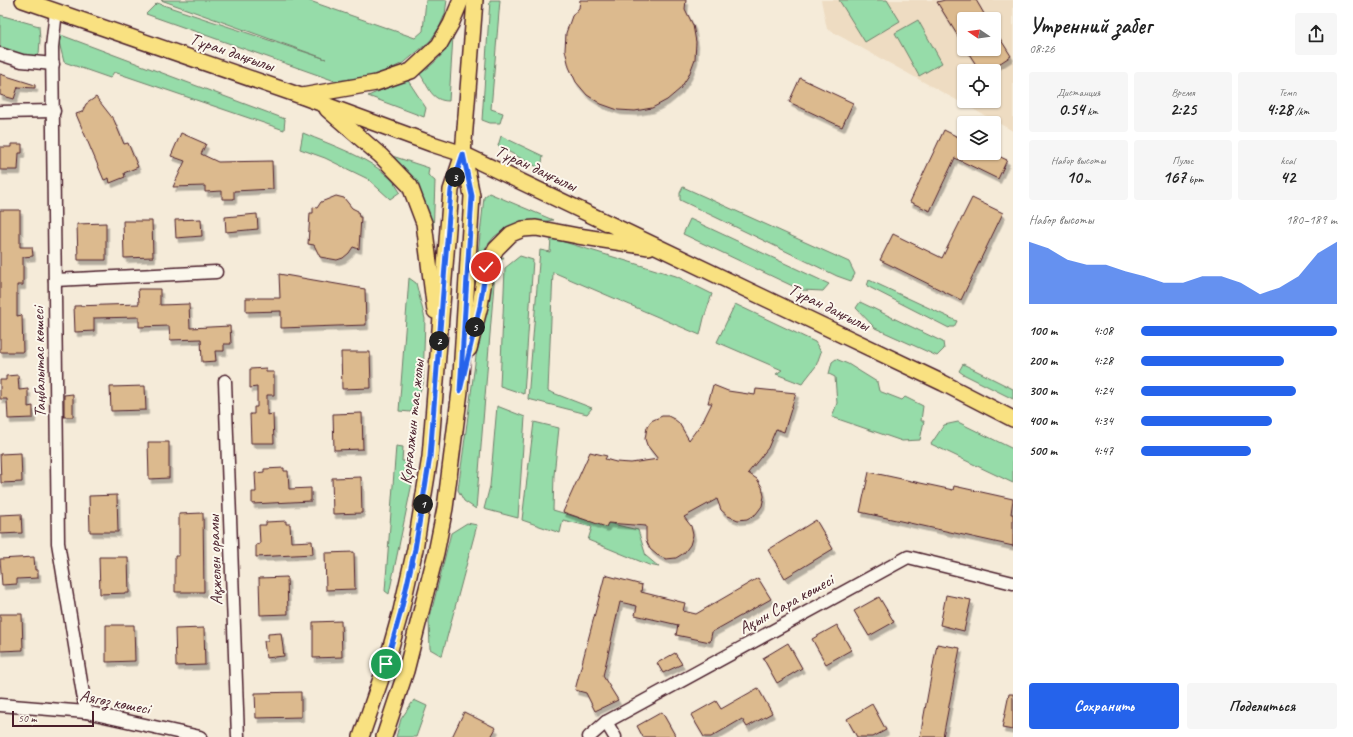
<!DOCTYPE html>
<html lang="ru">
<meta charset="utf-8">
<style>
:root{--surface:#fff;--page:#f6f6f6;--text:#222;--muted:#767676;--accent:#2563eb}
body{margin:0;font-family:Caveat,sans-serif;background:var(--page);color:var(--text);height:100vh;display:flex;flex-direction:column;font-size:15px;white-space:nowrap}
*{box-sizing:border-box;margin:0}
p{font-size:13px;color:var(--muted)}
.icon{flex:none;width:22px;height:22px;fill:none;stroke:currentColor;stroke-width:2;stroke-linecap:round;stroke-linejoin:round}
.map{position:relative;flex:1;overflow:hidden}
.panel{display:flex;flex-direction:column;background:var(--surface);width:340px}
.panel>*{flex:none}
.needle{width:26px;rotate:283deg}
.fabs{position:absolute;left:957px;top:12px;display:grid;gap:8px}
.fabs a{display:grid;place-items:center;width:44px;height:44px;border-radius:4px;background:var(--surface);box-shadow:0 1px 3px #0004;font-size:20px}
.scale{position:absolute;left:12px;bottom:10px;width:82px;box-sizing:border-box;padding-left:4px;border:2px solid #4a1f2b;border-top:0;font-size:11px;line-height:14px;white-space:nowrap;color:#4a1f2b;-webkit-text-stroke:3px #fbf7ec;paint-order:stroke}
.pin{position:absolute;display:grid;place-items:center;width:34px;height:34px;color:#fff;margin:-17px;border:2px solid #fff;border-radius:50%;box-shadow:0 1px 4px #0007}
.km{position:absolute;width:20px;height:20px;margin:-10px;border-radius:50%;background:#222;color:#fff;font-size:11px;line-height:20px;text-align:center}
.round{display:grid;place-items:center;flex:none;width:42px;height:42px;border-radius:4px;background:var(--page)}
.overview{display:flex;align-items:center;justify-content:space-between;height:68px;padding:0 16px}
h1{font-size:22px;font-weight:700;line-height:30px}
.stats{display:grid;grid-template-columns:repeat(3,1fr);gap:6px;height:68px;padding:4px 16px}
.stats div{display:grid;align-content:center;border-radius:4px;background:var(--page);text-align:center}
.stats b{font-size:17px;font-weight:700}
.stats small{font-size:11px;font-weight:400}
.stats p{font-size:11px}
.chart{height:112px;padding:8px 16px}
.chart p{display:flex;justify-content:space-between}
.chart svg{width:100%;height:72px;margin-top:4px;fill:var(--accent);opacity:.7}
.button{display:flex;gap:8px;margin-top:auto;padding:8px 16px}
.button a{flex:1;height:46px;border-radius:4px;background:var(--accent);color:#fff;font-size:16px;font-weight:700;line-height:46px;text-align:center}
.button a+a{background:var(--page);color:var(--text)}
ul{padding:0 16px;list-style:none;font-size:13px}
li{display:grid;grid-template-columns:64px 48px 1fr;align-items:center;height:30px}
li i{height:10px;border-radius:5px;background:var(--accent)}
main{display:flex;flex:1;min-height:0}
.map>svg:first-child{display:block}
.built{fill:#eedcc2;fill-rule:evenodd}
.green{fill:#96dca9;stroke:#707e6a}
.building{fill:#dcba8e;stroke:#4a1f2b;filter:url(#shadow)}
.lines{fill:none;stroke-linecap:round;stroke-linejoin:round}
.minor-casing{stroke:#4a1f2b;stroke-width:15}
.major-casing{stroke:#4a1f2b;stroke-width:18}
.minor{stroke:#fbf7ec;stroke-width:12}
.major{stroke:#f9e181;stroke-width:15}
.route-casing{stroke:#fff;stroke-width:8}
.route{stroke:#2563eb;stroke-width:5}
.labels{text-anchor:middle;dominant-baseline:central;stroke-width:4;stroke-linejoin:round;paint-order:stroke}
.street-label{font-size:17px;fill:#4a1f2b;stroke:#fbf7ec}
</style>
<main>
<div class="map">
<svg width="1013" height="737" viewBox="0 0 1013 737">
<defs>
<filter id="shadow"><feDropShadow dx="2.5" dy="4.5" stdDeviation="0" flood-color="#0004"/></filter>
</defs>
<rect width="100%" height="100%" fill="#f5ebd9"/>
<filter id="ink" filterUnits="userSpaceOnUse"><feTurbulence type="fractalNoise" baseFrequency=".025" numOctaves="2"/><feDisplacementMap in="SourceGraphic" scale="8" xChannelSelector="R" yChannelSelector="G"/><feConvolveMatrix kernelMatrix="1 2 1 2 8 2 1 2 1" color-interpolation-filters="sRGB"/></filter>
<g filter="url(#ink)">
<path class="built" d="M821,0H1013V131L827,29ZM964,19H994V49H964ZM964,71H994V101H964Z"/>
<g class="green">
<path d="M161,0H307L415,38L423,31L426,0H447L445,14L439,28L430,41L405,62L376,76L335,81L146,14L157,3L326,59Z"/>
<path d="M490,0H500L491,109L503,113L500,123H490L482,120Z"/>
<path d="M839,0H887L900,21L865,42Z"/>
<path d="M0,15L39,26L40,40L39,54L26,58L0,49Z"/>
<path d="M918,20L942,63L919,76L895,33Z"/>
<path d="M61,35L285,119L284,130L114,72L110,78L64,62L59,42Z"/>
<path d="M453,36L449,101C431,101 429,87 420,74C436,62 444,55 453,36Z"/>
<path d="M407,79L426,108L424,117L368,96Z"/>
<path d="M303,133C333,146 367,156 391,179C395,183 397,188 400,192L390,199L368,179L325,158L300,149Z"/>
<path d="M501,136L543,156L541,169L498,146Z"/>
<path d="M383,153L429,168L428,175L435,181L433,237Z"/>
<path d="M683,187L849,262L855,274L851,281L837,276L680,200V193Z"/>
<path d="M489,193L553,220L506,228L494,237L486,247L476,273L484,197Z"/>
<path d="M690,219L829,284L823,291L801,290L683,234Z"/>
<path d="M551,238L676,276L712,294L704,318L700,335L553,272L548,391L592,408L587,414L528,399L540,250L550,252Z"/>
<path d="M520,256L533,260L524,394L500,386L505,268Z"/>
<path d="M504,257L498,265L494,284L476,509L464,501L458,490L476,356L485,315L495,262L499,258Z"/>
<path d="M409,278L416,283L425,319L423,384L411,412L399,411Z"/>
<path d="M869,280L957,321L954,327H950L949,328L867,286Z"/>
<path d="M860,302L943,342L944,349L937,356L875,328L856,308Z"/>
<path d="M735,304L815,342L821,352L816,366L802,384L776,374L782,370L717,342Z"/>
<path d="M836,359L848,364L877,382L879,391L902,400L905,397L923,406L921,421H924L920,440L902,441L832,417L837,403L835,377L829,374L832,362Z"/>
<path d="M963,364L1013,389V399L963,374L959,371Z"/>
<path d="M497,406L525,417L518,518L484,509L490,486Z"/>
<path d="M534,422L559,428L554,475L553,510L606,526L608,523L638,530L646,556L659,567L649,565L588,540L592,527L563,520L560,533L522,520Z"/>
<path d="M958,422L1013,449V483L931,444L944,425Z"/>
<path d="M396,446L403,447L402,461H410L412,483L389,594L385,591Z"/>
<path d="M467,523L477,525L442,656L430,649L429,621L451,533Z"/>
<path d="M414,700L427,706L416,737H396L401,719Z"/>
</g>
<g class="building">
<path d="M580,0H686L685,9L693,25L696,42L695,59L689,75L680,89L667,100L652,108L635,111L618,110L601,104L587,95L576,82L569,67L565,50L566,33L572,16L579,8Z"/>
<path d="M945,0H976L987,19H964V46L937,2Z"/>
<path d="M994,29L1011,56L988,71H980L966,49H994Z"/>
<path d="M0,74L35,85V88L18,87L14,99L0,95Z"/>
<path d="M800,78L853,103L842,127L789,102Z"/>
<path d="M96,97L114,120L124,144L128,143L138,167L124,173L125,177L110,183L109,178L104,180L76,114L82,112L86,104Z"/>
<path d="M944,130L964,140V153H992L1007,160L998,179L955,158L930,211L910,202Z"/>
<path d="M181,133L206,144L201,154L218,162L272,161L273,189L234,191V199H222V191L205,192V186L173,187L185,161L171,156Z"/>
<path d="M11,144H22V153H19L18,170H0V147H11Z"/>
<path d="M336,196L344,198L352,208L358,211L359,217H361L359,249L353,247L349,253L343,258L337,260L320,257L314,245L308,244L310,213H313V207L317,208L321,202Z"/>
<path d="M972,198L1003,213L961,300L880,260L893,234L942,258Z"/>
<path d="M0,210H20V247H32L33,256L23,257V285H17V316L22,315L23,352H0Z"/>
<path d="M257,214L258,229L226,232L225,217Z"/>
<path d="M201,219L202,236L176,238L175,220Z"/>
<path d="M123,221H152L153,257L124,258Z"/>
<path d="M106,223V260H78L77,224Z"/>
<path d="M279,274L365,289L366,325L281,328V311L246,312V298H280Z"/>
<path d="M138,289H160V305L189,304L190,328L230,326L231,344H224V351H215L216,361L202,362L201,339L170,340L169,326L139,327V317L94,318V331L75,332L74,306L139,304Z"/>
<path d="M341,352H370L371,388L342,389Z"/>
<path d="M266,368V372H274V395H267V415L273,414L274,443H251L250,414H254V407H257V387L250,388V369Z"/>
<path d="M18,375L19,390L28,389V407L33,406V418L8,419L7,399H0V380H6V376Z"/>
<path d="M713,385L728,391L755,395L756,389L796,393L784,432L776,429L768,448L748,473L757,479L762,487L764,496L762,506L756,514L747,519L738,520L728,516L721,510L717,499L684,517L691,526L693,535L690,545L684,553L676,558L666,559L657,555L650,549L646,540V526L608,523L606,527L563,512L590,452L607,456L605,459L616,462L631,463L658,459L647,445L645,439L647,427L651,421L662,416H668L674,419L679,423L689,440L703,421L712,403H708Z"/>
<path d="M145,386L146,410L111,411L110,387Z"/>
<path d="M73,394V417H64V395Z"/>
<path d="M362,413L363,449L334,450L333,414Z"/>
<path d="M148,442H169V478L149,479Z"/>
<path d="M21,453L22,482L1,483L0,454Z"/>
<path d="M284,468V471H288L289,489L311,488V501L252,504V492H256L255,473L264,472V469Z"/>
<path d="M869,472L953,490L954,486L1013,499L1011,514H1013V546L860,512Z"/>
<path d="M361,477L362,513L333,514L332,478Z"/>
<path d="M117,495L118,532H90L89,496Z"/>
<path d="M203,513L204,592H175V556H179V514Z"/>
<path d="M21,514L22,533L0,534V515Z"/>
<path d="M816,520L833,549L785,578L768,550Z"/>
<path d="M286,521V524H290L291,542L312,541L313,554L256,557V545L260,544L259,525H266V522Z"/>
<path d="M354,552L355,589L326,590L325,553Z"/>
<path d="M34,557L35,570H38V578L17,579V584L2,585L0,559Z"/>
<path d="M99,557H128L129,593L100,594Z"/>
<path d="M605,575L642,585L641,592L685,603L683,611L696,614L758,578L771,599L712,632L710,642L676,635L678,625L635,615L637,606L620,602L603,676L618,700L595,711L586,693L575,690Z"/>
<path d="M287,577L288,614L260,615L259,578Z"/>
<path d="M946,595L971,600L964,631L940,625Z"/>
<path d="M879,597L894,622L869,636L854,611Z"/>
<path d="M0,614H22L23,650L0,651Z"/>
<path d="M341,621L342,657L313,658V622Z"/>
<path d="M106,625H134L135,661L106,662Z"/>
<path d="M837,625L851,650L826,664L812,639Z"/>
<path d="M204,628L205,665L176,666L175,629Z"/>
<path d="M281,633L284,656L266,658L264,641H268V634Z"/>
<path d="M788,643L802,668L777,683L763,658Z"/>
<path d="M937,644L960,648L943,737H920Z"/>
<path d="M675,653L682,664L663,673L657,663Z"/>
<path d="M758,688L772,713L747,727L742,719L711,737H704L691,715L716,701L721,709Z"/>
<path d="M301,692V717L256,718L255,693Z"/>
<path d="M1009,694H1013V730L1002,728Z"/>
<path d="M872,704L886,730L873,737H857L847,719Z"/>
<path d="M464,712L496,728L491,737H452Z"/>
<path d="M662,712L676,737H643L637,726Z"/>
</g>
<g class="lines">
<g class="minor-casing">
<g id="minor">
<path d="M56,11L52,47L58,543L86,712"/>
<path d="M0,54L22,61L53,64"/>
<path d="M0,112L54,111"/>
<path d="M55,280L216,272"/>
<path d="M225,381L238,737"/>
<path d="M0,705L86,712L200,737"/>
<path d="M606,722L615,737"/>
<path d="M589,737L606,722L908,557L1013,583"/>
</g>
</g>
<g class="major-casing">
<g id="major">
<path d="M23,0L301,96L432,144L463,154L840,334L943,383L1013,419"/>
<path d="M302,96L376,83L411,71L439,45L451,24L461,0"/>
<path d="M327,109L381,156L410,186L424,223L435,311"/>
<path d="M469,349L480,306L486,267L496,249L511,234L523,229L536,228L578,236L649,247"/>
<path d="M361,737L386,664L401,611L415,549L430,457L451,190L463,154L475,0"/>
<path d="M384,737L406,671L436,553L445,508L460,391L472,196L464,155"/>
</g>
</g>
<use href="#minor" class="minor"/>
<use href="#major" class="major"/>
</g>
</g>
<g class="lines" filter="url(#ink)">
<g class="route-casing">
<path id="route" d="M386,664L401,611L415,549L430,457L451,190L463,154L472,196L460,391L480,306L486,267"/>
</g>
<use href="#route" class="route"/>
</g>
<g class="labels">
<g class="street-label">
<text transform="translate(232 52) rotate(19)">Тұран даңғылы</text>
<text transform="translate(536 168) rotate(25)">Тұран даңғылы</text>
<text transform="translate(829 307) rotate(26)">Тұран даңғылы</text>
<text transform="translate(39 362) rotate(-91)">Таңбалытас көшесі</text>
<text transform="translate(412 422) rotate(-84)">Қорғалжын тас жолы</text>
<text transform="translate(215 560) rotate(-92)">Ақжелен орамы</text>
<text transform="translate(786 604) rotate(-29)">Ақын Сара көшесі</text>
<text transform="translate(115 702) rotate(11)">Аягөз көшесі</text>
</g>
</g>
</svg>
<div class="fabs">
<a><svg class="needle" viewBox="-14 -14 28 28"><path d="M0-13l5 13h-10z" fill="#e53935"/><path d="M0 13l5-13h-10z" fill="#767676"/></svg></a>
<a><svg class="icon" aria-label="locate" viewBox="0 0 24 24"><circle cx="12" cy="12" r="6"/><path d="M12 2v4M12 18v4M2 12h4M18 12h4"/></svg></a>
<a><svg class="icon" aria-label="layers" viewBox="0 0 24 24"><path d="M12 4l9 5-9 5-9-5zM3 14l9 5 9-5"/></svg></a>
</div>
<div class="scale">50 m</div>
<div class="pin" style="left:386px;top:664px;background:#1e9e55"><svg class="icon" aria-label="arrive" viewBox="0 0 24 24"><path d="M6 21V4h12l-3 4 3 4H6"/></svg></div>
<div class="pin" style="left:486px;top:267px;background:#d93025"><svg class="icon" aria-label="check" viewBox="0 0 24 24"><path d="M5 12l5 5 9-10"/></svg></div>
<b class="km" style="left:423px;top:504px">1</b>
<b class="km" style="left:439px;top:341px">2</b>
<b class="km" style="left:455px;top:177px">3</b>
<b class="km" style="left:475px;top:327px">5</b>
</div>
<section class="panel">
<div class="overview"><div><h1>Утренний забег</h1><p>08:26</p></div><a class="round"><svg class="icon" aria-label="share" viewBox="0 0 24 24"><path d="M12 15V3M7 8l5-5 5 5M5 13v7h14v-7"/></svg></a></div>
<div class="stats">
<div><p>Дистанция</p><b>0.54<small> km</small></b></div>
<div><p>Время</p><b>2:25</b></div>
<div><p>Темп</p><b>4:28<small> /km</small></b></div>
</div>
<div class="stats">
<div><p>Набор высоты</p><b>10<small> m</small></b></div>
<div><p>Пульс</p><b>167<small> bpm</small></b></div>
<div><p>kcal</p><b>42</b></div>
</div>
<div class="chart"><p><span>Набор высоты</span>180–189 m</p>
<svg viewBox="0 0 160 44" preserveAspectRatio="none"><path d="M0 44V6L10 10L20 17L30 20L40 20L50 24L60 27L70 31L80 31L90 27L100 27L110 31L120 38L130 34L140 27L150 13L160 6V44z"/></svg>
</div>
<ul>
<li><b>100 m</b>4:08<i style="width:100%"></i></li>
<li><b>200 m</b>4:28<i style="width:73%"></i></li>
<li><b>300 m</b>4:24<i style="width:79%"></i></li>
<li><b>400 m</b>4:34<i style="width:67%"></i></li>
<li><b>500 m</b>4:47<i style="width:56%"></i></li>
</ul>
<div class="button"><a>Сохранить</a><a>Поделиться</a></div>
</section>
</main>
